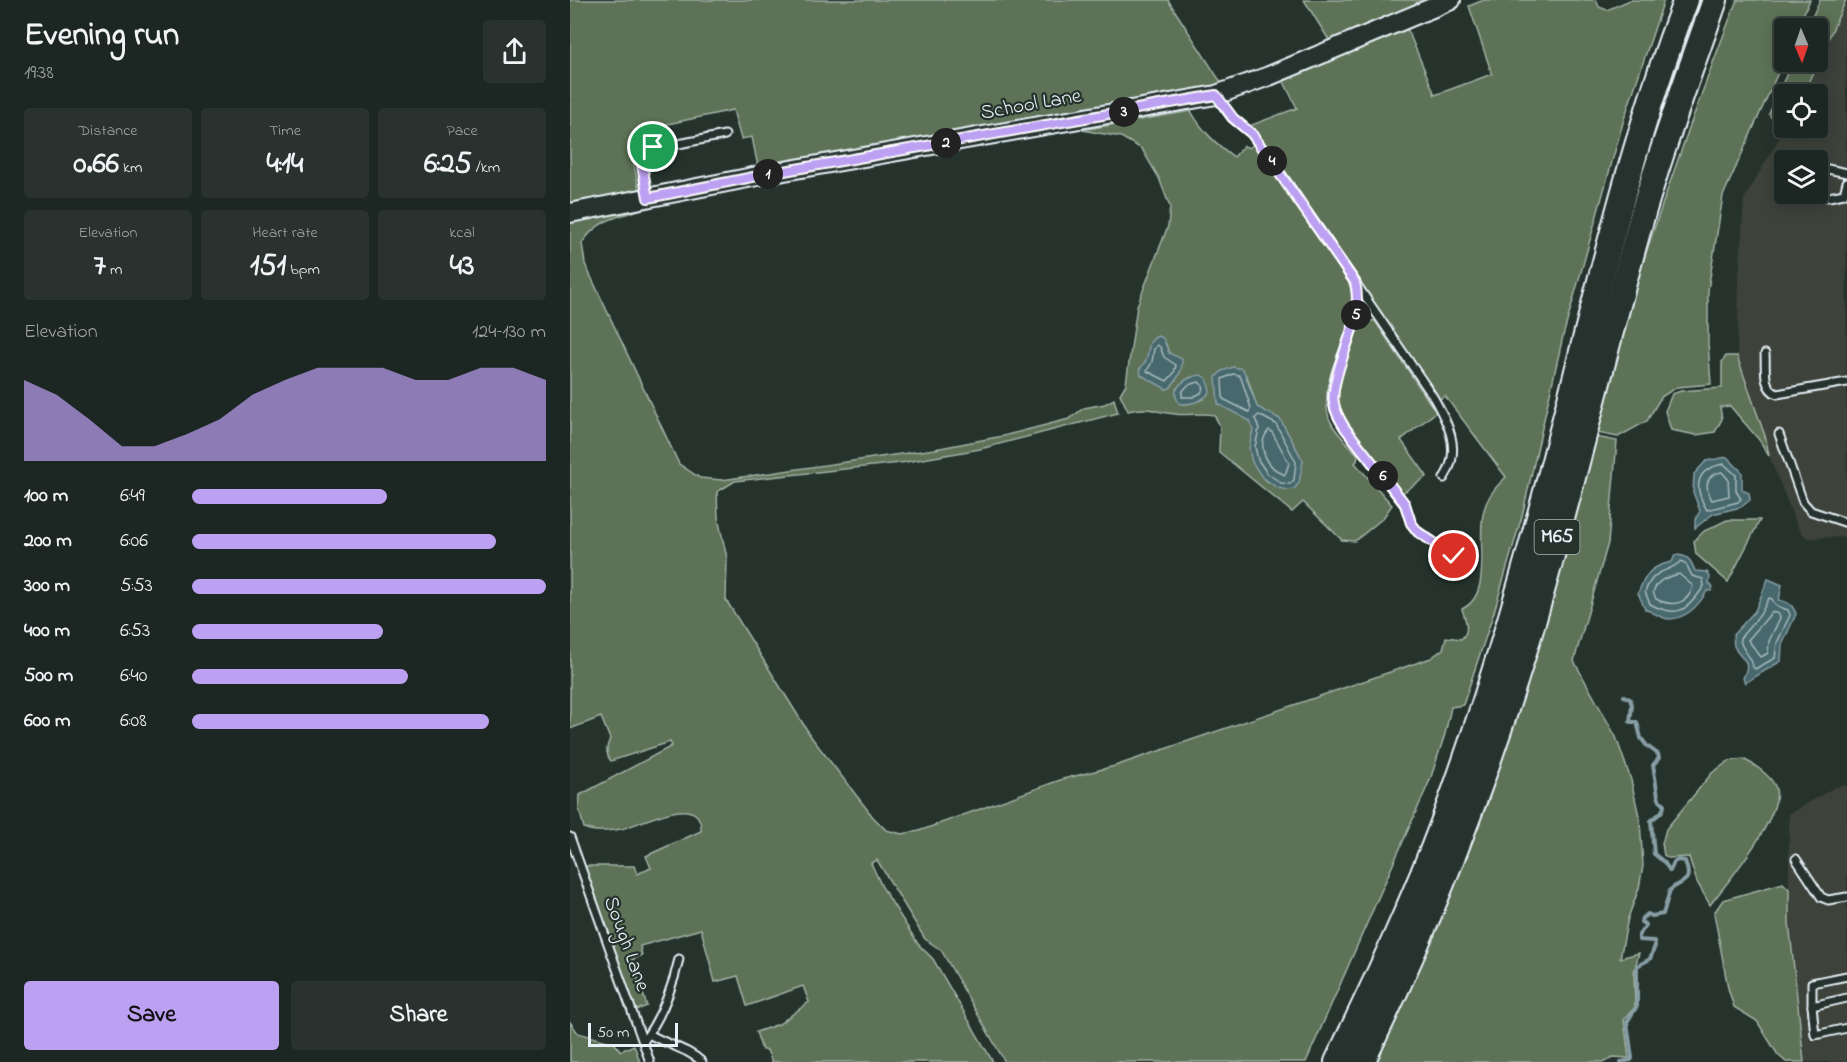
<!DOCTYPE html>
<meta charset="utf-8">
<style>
:root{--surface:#1c2622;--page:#29322f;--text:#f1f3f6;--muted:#a0a5a5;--line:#3a4340;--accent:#bca0f2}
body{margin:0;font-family:"Indie Flower",sans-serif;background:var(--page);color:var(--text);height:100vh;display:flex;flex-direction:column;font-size:22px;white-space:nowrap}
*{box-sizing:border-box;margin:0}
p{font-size:20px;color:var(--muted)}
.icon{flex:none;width:33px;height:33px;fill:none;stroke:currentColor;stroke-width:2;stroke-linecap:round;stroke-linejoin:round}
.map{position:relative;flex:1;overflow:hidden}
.panel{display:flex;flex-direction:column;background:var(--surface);width:570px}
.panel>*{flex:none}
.needle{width:39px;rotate:178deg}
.buttons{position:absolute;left:1204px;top:18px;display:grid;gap:12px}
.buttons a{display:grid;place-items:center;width:54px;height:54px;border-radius:6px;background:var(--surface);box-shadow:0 3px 15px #0003,0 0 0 2px var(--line);font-size:30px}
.scale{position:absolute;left:18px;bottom:15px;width:90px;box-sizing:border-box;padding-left:6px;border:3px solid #e8f1f8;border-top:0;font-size:16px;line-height:21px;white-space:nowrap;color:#e8f1f8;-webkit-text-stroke:4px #26332d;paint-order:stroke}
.pin{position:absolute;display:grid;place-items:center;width:51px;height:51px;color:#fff;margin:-26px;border:3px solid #fff;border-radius:50%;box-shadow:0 2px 6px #0007}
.km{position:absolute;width:30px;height:30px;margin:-15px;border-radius:50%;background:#222;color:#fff;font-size:16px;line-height:30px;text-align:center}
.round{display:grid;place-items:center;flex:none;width:63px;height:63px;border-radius:6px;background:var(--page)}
.overview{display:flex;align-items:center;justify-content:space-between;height:102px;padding:0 24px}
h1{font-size:33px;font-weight:700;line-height:45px}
.stats{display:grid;grid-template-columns:repeat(3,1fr);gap:9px;height:102px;padding:6px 24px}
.stats div{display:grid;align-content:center;border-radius:6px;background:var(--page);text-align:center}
.stats b{font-size:30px;font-weight:700}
.stats small{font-size:16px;font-weight:400}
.stats p{font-size:16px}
.chart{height:168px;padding:12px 24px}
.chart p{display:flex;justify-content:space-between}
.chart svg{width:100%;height:108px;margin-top:6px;fill:var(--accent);opacity:.7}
.primary-button{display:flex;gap:12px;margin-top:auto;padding:12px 24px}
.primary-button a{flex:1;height:69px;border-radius:6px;background:var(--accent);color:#111;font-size:24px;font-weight:700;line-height:69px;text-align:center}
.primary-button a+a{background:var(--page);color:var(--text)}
ul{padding:0 24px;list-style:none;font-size:20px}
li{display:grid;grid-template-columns:96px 72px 1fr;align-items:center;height:45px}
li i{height:15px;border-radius:8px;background:var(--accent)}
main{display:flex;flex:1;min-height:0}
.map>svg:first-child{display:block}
.built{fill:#3c423a;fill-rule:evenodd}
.green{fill:#5d7256;stroke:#a2b2a7;stroke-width:1.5;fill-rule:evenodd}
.water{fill:#47676d;stroke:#879ea5;stroke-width:1.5}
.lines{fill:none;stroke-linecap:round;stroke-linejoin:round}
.shore{stroke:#a8bac0;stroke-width:1.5}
.stream{stroke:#879ea5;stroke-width:4}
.service-casing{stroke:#e8f1f8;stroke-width:11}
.secondary-casing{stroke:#e8f1f8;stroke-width:22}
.motorway-casing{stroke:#e8f1f8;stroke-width:28}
.service{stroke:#26332d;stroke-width:7}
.secondary{stroke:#26332d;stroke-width:18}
.motorway{stroke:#26332d;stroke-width:24}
.route-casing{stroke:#fff;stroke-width:12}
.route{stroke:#bca0f2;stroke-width:8}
.labels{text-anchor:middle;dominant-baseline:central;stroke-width:4.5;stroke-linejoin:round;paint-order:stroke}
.shield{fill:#26332d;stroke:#aeb8bb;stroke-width:1.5}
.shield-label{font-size:20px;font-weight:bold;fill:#e8f1f8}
.street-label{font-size:21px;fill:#e8f1f8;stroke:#26332d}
</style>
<main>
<section class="panel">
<div class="overview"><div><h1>Evening run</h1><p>19:38</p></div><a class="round"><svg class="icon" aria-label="share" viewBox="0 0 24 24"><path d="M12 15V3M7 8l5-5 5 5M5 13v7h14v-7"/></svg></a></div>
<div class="stats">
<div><p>Distance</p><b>0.66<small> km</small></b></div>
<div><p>Time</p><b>4:14</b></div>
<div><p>Pace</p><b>6:25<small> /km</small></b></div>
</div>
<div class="stats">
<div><p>Elevation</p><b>7<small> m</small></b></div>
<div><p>Heart rate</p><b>151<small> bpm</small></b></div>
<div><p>kcal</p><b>43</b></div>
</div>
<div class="chart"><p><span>Elevation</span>124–130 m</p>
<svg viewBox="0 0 160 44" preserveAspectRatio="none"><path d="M0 44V11L10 17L20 27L30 38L40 38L50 33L60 27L70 17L80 11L90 6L100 6L110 6L120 11L130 11L140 6L150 6L160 11V44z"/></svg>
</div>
<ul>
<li><b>100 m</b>6:49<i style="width:55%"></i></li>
<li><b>200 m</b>6:06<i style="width:86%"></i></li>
<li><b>300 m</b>5:53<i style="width:100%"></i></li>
<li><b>400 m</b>6:53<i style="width:54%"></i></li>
<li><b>500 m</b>6:40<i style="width:61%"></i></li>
<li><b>600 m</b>6:08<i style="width:84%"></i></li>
</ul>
<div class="primary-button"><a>Save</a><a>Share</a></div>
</section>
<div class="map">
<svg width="1277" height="1062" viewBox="0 0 1277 1062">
<rect width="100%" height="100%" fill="#26332d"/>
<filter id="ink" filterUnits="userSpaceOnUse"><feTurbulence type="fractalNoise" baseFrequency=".0167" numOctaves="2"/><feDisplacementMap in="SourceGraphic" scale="12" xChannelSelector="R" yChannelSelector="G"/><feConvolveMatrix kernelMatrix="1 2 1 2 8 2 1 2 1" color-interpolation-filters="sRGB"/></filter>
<g filter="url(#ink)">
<g class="built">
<path d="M1276,0L1277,537L1237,538L1228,528L1199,456L1196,439L1167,356L1169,278L1174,199L1215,128H1248V94H1233ZM1215,160H1248V194H1215Z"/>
<path d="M1277,785V1062H1234L1219,922V814L1265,787Z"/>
</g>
<g class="green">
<path d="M0,0H598L652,84L628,92L188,167L182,137L171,139L163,110L65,131L68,146L61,149L69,190L0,203Z"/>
<path d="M734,0H856L759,40Z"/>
<path d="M914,0H1026L1029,7L1037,10L1060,0H1094L1054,119L993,336L952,516L924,612L893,705L881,707L875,734L860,780L736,1062H435L371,950L355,939L307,860L301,863L312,887L348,944L363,959L423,1062H202L197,1050H192L186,1032L209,1024L239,1002L233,986L177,1006L168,976L145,982L131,929L70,946L72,955L62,960L77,1006L64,1011L14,866H64L67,874L81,868L76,856L131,831C133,789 70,825 51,829C39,831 26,833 14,828L9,809L10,795L102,746L100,742L41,761C35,754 36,747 40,739L31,717L0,729V222L75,208C48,217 29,218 12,243L15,264L109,464L130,478L152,480L365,449L433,436L499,419L514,408L535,404L544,399L548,413L410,449L330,463L165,481L147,492L148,518L157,558L156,600L242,738L303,817L316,830L332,834L349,831L493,779L545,766L861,658L873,649L876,637L891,639C901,631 895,619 892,609C926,593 903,534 916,504C920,493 928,485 936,477L875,396L869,400L679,126L727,108L713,80L837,28L865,95L922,74L899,6Z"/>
<path d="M1167,0H1240L1227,28H1215V57L1153,196L1138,290V343L1141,384L1107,387L1091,397L1077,421L1048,437L1027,433C1037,390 1046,347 1059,305C1092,202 1128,100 1167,0Z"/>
<path d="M1250,0H1276L1233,94H1215V128L1212,134L1199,114L1222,62H1248V28H1237Z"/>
<path d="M621,111C632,131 646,144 664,157L674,146L679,148L684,144L779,283C796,329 745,373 759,418C764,432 779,444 788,455L787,461L785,463L822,505L813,518L785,541L772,540L733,502L722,512L649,452L650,426L644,415C631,412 618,416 605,414C584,412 580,406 558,411L550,394L556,384L567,306L598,226L600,207L589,178L572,149L551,137L512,130ZM596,344L599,353L605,357L609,375L600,388L596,389L570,369ZM677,376L687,407L710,419L733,461L717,490C709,488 697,483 692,476C687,468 680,438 683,430L680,421L668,413ZM621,377L634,399L618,404L606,389L614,381Z"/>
<path d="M793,320L805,321L866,412L831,440L857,476L831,494L772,419C759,391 779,346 793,320Z"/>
<path d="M1156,356H1167L1196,439L1199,456L1190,441L1160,406L1150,407L1152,419L1145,432L1126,435L1101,430L1095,411L1102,394L1111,391L1152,388V362Z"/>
<path d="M1026,437L1047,441L1038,543L1004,661L1046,737L1061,780L1070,821L1073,866L1069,888L1058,918L1050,958L1069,953L1064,972L1065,1007L1054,1020L1059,1058L1043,1057L1034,1062H806L876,905L918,802L991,569Z"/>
<path d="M1157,520H1190L1158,582L1126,554L1124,541L1134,531Z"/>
<path d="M1173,759C1184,764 1200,775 1205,786C1217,812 1156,884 1140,905L1127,882L1119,857L1098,858L1094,855L1092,844L1096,829L1142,773L1159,761Z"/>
<path d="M1213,883L1219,889V922L1234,1062H1216L1208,1055L1187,1021L1164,1007L1158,988L1144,913L1153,900Z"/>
<path d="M0,1022L8,1033L44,1043L51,1051L64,1045L70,1062H0Z"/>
</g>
<g class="water">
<path d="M588,336L593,338L599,353L612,359C613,371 607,379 600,388L596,389L571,375L570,369C571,367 576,362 576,360C580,350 576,341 588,336Z"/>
<path d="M663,367L673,369L687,407L710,419L733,461L729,483L724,489L717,490L708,488L692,477L682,462L679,448L683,430L680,421L648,404L646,377L652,371Z"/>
<path d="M631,375L637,379L640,392C632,402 622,404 610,404C597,389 616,377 631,375Z"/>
<path d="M1157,457L1172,472V490L1179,493L1180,500L1171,507L1143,514L1125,528V520L1130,511L1123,492L1124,474L1136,461Z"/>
<path d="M1105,555C1118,555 1121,560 1125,571L1137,572L1140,577L1139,583L1143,587L1141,591H1137C1129,605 1117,619 1098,619C1091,618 1082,612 1075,609L1068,593C1076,573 1081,566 1102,562Z"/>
<path d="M1198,579L1212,585L1209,600C1218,602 1223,605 1226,614L1212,645L1211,661L1175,683L1173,678C1183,657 1170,662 1164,646C1163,642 1164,639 1163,635L1185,611Z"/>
</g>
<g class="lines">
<g class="shore">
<path d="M587,345L590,347L594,357L606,365L604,373L597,381L577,371L582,362L584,349Z"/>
<path d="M663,374L669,375L671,378L681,408L679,412L653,399L652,379Z"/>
<path d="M629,382L634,387L631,393L623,397H612V392L618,385Z"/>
<path d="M689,415L706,424L726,462L724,480L720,484L711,483L697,473L688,460L685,447L689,429L685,418Z"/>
<path d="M699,430L702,432L719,463L715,475C697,468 685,446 699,430Z"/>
<path d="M1154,464L1166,475V491L1171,499L1168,502L1137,510C1123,487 1125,469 1154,464Z"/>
<path d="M1152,472L1158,479L1159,496L1142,500C1134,488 1135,474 1152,472Z"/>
<path d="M1111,561L1116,564L1122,576L1133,579L1134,586C1118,610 1108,619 1080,604L1075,592C1085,566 1096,575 1111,561Z"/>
<path d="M1109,574L1123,586C1118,605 1102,607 1086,599L1083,592C1088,578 1097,578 1109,574Z"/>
<path d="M1199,598L1202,599L1206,606L1218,610L1220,615L1207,643L1205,658L1185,669L1183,667C1182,655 1170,650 1170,638L1190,615Z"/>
<path d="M1202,612L1209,614L1210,618L1199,641L1198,653L1191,657L1178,640Z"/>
</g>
<path class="stream" d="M1051,1062L1061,1060L1062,1058L1057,1022L1067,1006V966L1080,959L1085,946L1084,941L1069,940V935L1076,925L1071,922L1072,918L1078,914L1082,916L1093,914L1100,890C1113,879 1123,884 1115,861L1108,860L1104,862L1100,871L1094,862L1084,854L1081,821C1087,815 1095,812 1094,803L1090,801L1088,796L1083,765L1089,758L1088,754L1077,746L1071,738L1067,722H1060L1062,705L1060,699L1054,696"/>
<g class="service-casing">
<g id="service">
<path d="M646,96L662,118L682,134L710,172L862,395C877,421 893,449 874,478"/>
<path d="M1248,167L1277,173"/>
<path d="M1215,190V194L1259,197L1274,194L1277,182"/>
<path d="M77,195L71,159L77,150L155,135"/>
<path d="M786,285C796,327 758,364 763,403C765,412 770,420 775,428L835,505L841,523L848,532L884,556"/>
<path d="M1195,354C1196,367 1192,388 1207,394L1277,382"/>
<path d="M1209,434L1233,502L1241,511L1277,523"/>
<path d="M0,837L80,1062"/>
<path d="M1226,859L1251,897L1258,900L1277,897"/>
<path d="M1277,976L1242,983V1006L1245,1035L1277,1028"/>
<path d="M1242,1006L1277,998"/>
<path d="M79,1034C97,1045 117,1048 132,1062"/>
<path d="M73,1042C92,1016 102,990 109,959"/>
</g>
</g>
<g class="secondary-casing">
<path id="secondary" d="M0,213L203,173L646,95L699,76L881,0"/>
</g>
<g class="motorway-casing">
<g id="motorway">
<path d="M767,1062C805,983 843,903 874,820C911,720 942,617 970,514C1017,342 1052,167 1116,0"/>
<path d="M792,1062C857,929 912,791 955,649C999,505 1032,358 1073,213C1094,141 1120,71 1145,0"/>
</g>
</g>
<use href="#service" class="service"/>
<use href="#secondary" class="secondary"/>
<use href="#motorway" class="motorway"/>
</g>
</g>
<g class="lines" filter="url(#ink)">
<g class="route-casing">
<path id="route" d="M83,147L77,150L71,159L78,198L203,173L646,95L663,118L682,134L785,282C793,315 775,344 767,376C765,384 762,394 764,403C765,412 770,420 775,428L835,504L841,523L848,532L884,556"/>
</g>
<use href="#route" class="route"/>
</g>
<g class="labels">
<rect class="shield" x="964.5" y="520" width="45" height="34" rx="4.5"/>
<g class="shield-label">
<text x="987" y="537">M65</text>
</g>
<g class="street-label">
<text transform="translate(461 105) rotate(-10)">School Lane</text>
<text transform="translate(56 944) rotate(70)">Sough Lane</text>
</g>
</g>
</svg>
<div class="buttons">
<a><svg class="needle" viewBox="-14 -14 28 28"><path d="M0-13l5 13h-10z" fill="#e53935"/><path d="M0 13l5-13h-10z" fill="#a0a5a5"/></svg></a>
<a><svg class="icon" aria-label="locate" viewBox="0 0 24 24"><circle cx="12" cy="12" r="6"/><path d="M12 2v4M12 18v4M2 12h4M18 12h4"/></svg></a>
<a><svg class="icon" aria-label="layers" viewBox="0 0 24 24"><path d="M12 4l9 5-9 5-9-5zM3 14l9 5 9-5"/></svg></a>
</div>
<div class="scale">50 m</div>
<div class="pin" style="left:83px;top:147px;background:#1e9e55"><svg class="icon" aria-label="arrive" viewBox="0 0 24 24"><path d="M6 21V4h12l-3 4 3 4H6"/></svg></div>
<div class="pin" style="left:884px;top:556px;background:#d93025"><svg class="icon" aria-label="check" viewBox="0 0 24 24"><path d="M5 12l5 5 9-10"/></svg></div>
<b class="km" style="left:198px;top:174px">1</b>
<b class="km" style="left:376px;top:143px">2</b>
<b class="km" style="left:554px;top:112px">3</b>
<b class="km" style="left:702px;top:161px">4</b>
<b class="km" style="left:786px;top:315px">5</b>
<b class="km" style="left:813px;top:476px">6</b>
</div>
</main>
